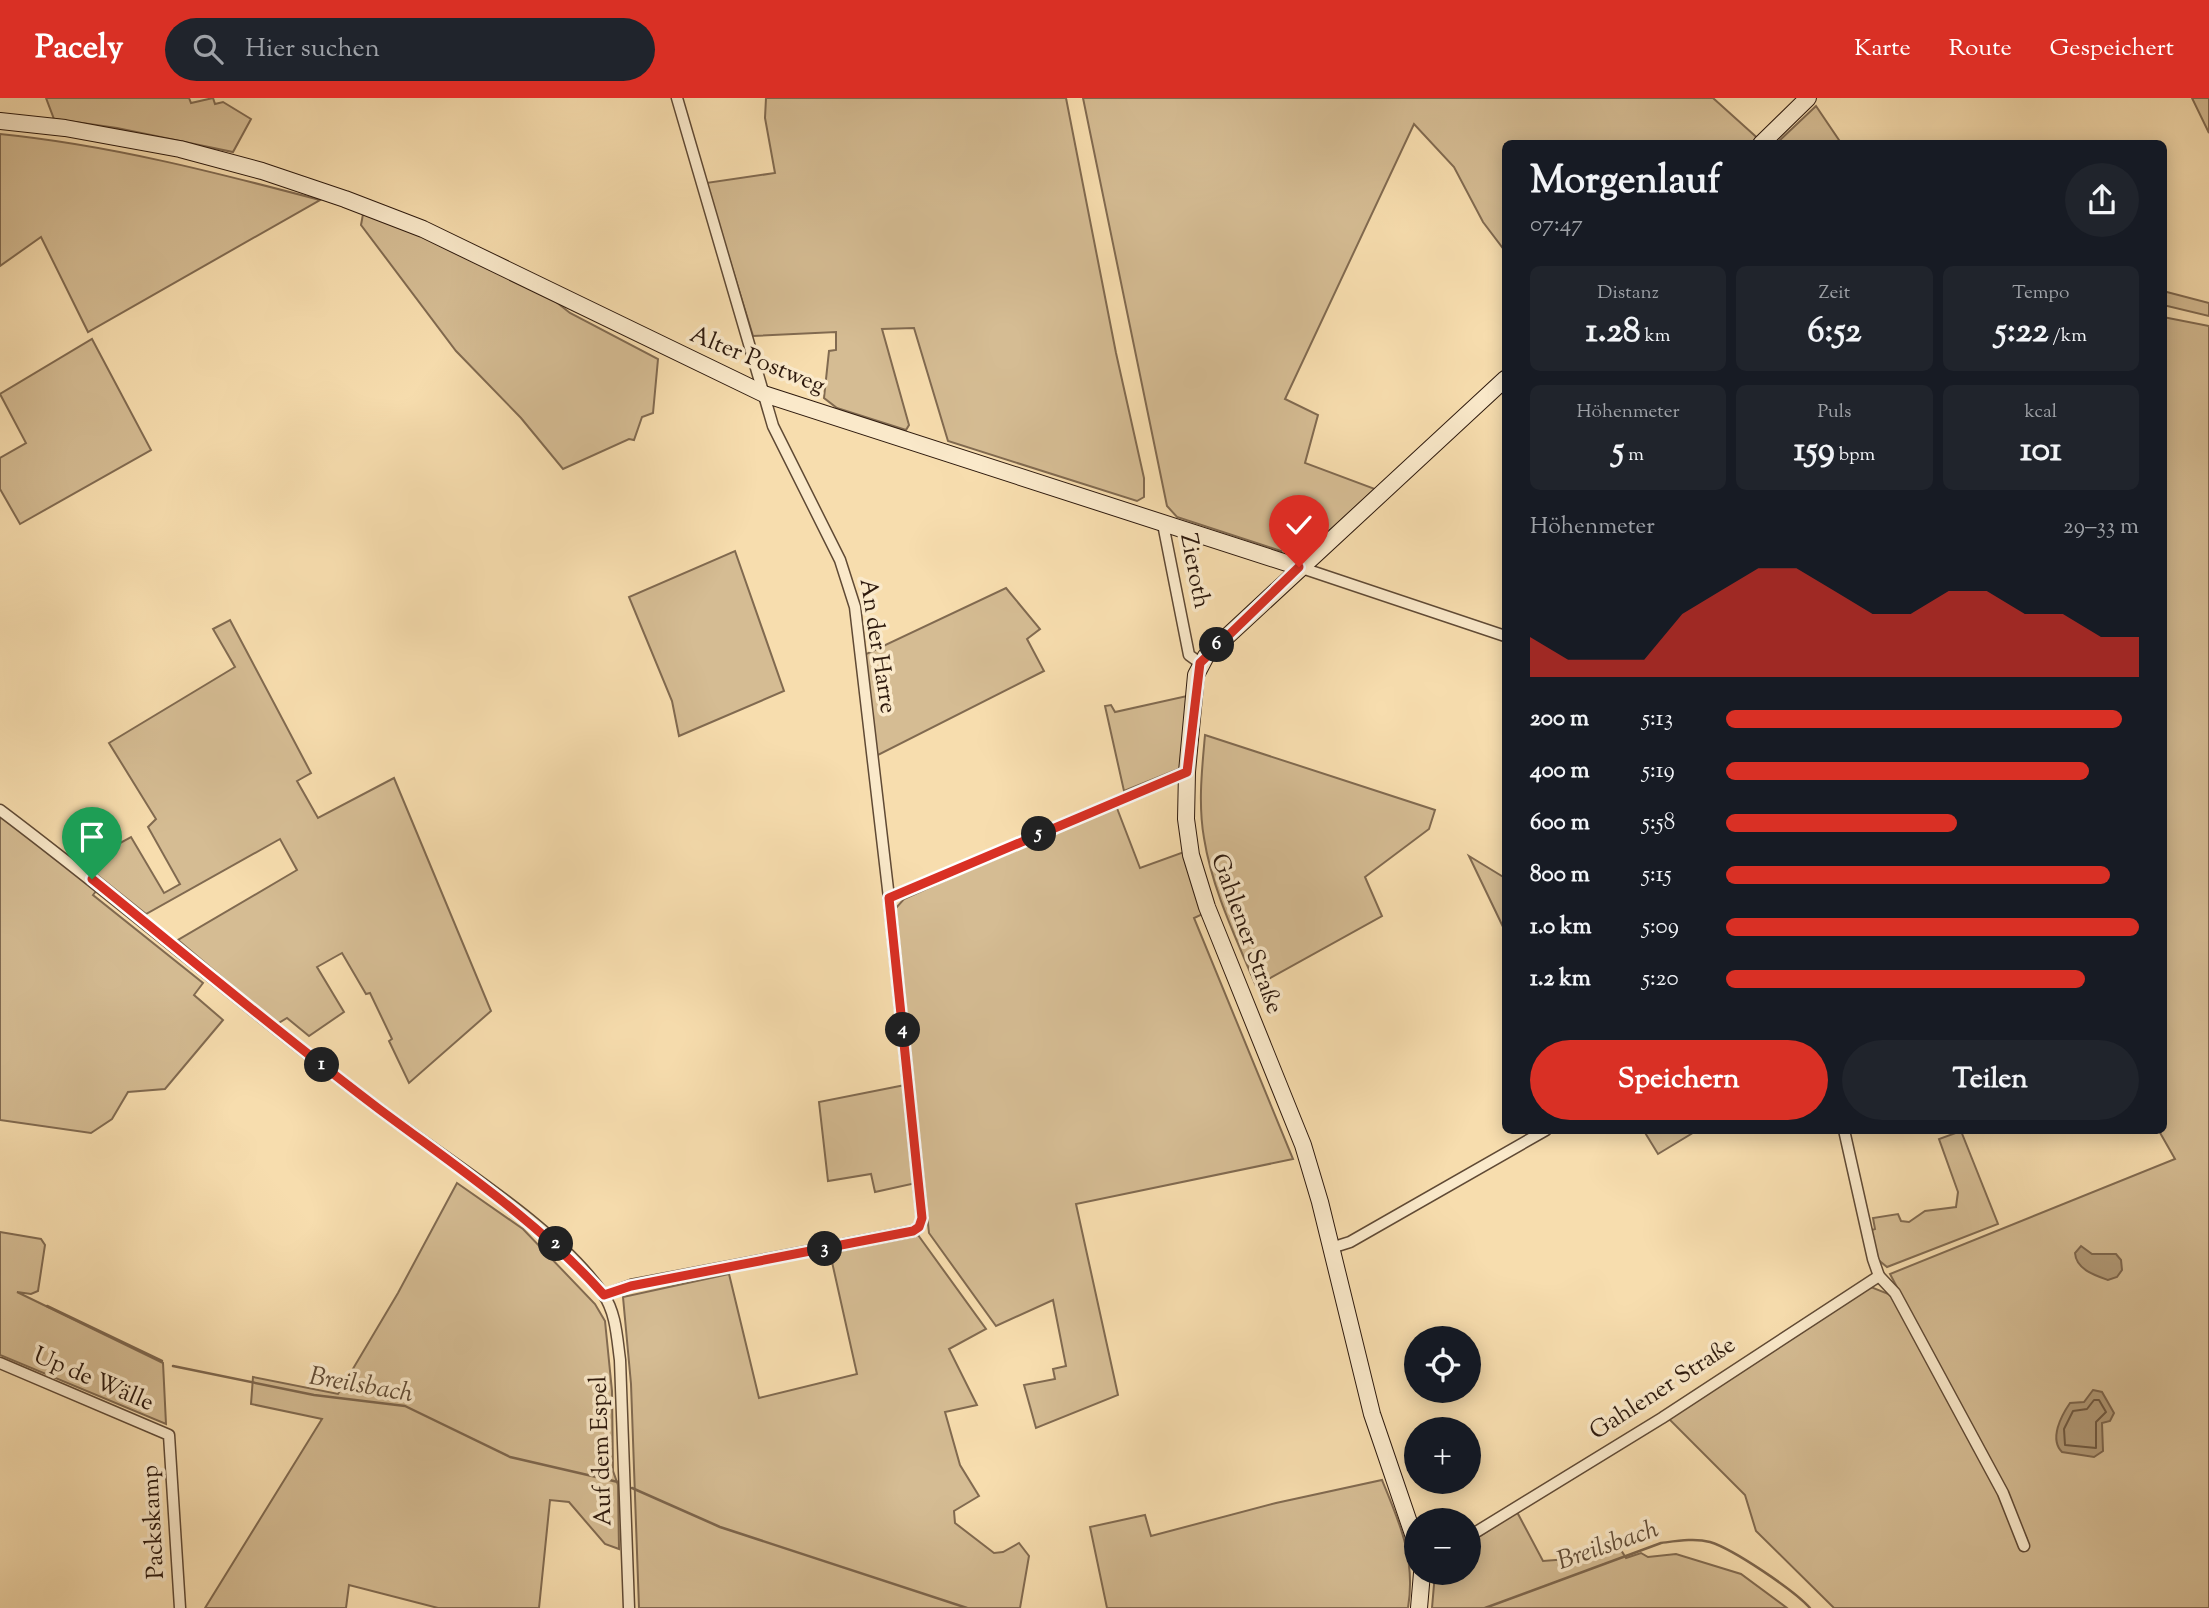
<!DOCTYPE html>
<html lang="de">
<meta charset="utf-8">
<style>
:root{--surface:#171b24;--page:#20242c;--text:#f1f3f6;--muted:#9ea1a6;--accent:#d93025}
body{margin:0;font-family:"Sorts Mill Goudy",serif;background:var(--page);color:var(--text);height:100vh;display:flex;flex-direction:column;font-size:26px;white-space:nowrap}
*{box-sizing:border-box;margin:0}
p{font-size:23px;color:var(--muted)}
.icon{flex:none;width:38px;height:38px;fill:none;stroke:currentColor;stroke-width:2;stroke-linecap:round;stroke-linejoin:round}
.map{position:relative;flex:1;overflow:hidden}
.drawer{position:absolute;left:1502px;top:42px;width:665px;height:994px;display:flex;flex-direction:column;background:var(--surface);border-radius:10px;box-shadow:0 4px 18px #0003}
.drawer>*{flex:none}
.tools{position:absolute;left:1404px;top:1228px;display:grid;gap:14px}
.tools a{display:grid;place-items:center;width:77px;height:77px;border-radius:50%;background:var(--surface);box-shadow:0 4px 18px #0003;font-size:35px}
.pin{position:absolute;display:grid;place-items:center;width:60px;height:60px;color:#fff;margin:-72px -30px;border-radius:50% 50% 50% 0;rotate:-45deg;box-shadow:0 0 7px #0007}
.pin .icon{rotate:45deg}
.km{position:absolute;width:35px;height:35px;margin:-18px;border-radius:50%;background:#222;color:#fff;font-size:19px;line-height:35px;text-align:center}
.round{display:grid;place-items:center;flex:none;width:74px;height:74px;border-radius:37px;background:var(--page)}
.overview{display:flex;align-items:center;justify-content:space-between;height:119px;padding:0 28px}
h1{font-size:38px;font-weight:700;line-height:52px}
.figures{display:grid;grid-template-columns:repeat(3,1fr);gap:10px;height:119px;padding:7px 28px}
.figures div{display:grid;align-content:center;border-radius:10px;background:var(--page);text-align:center}
.figures b{font-size:35px;font-weight:700}
.figures small{font-size:19px;font-weight:400}
.figures p{font-size:19px}
.chart{height:196px;padding:14px 28px}
.chart p{display:flex;justify-content:space-between}
.chart svg{width:100%;height:126px;margin-top:7px;fill:var(--accent);opacity:.7}
.action{display:flex;gap:14px;margin-top:auto;padding:14px 28px}
.action a{flex:1;height:80px;border-radius:42px;background:var(--accent);color:#fff;font-size:28px;font-weight:700;line-height:80px;text-align:center}
.action a+a{background:var(--page);color:var(--text)}
ul{padding:0 28px;list-style:none;font-size:23px}
li{display:grid;grid-template-columns:112px 84px 1fr;align-items:center;height:52px}
li i{height:18px;border-radius:9px;background:var(--accent)}
header{display:flex;align-items:center;gap:42px;box-sizing:border-box;height:98px;padding:0 35px;background:var(--accent);color:#fff}
header strong{font-size:33px}
nav{display:flex;gap:38px;margin-inline-start:auto;font-size:24px}
.search{width:490px;height:63px;background:var(--page);display:flex;align-items:center;gap:18px;box-sizing:border-box;padding:0 24px;border-radius:38px;color:var(--muted);font-size:26px}
.map>svg:first-child{display:block}
.green{fill:#d5bc93;stroke:#816a50;stroke-width:2}
.water{fill:#b29a77;stroke:#7d664d;stroke-width:2}
.lines{fill:none;stroke-linecap:round;stroke-linejoin:round}
.shore{stroke:#705a42;stroke-width:2}
.stream{stroke:#7d664d;stroke-width:2.5}
.street-casing{stroke:#604a35;stroke-width:13}
.secondary-casing{stroke:#2d190d;stroke-width:18}
.street{stroke:#fae9ca;stroke-width:10}
.secondary{stroke:#fae9ca;stroke-width:16}
.route-casing{stroke:#fff;stroke-width:14}
.route{stroke:#d93025;stroke-width:9}
.labels{text-anchor:middle;dominant-baseline:central;stroke-width:7;stroke-linejoin:round;paint-order:stroke}
.street-label{font-size:24px;fill:#2d190d;stroke:#fae9ca}
.water-label{font-size:26px;font-style:italic;fill:#624d37;stroke:#fae9ca}
</style>
<header>
<strong>Pacely</strong>
<div class="search"><svg class="icon" aria-label="search" viewBox="0 0 24 24"><circle cx="10" cy="10" r="6"/><path d="M15 15l6 6"/></svg>Hier suchen</div>
<nav><a>Karte</a><a>Route</a><a>Gespeichert</a></nav>
</header>
<div class="map">
<svg width="2209" height="1510" viewBox="0 0 2209 1510">
<rect width="100%" height="100%" fill="#f7ddae"/>
<filter id="stains"><feTurbulence type="fractalNoise" baseFrequency=".00286" numOctaves="4"/><feColorMatrix values="0 0 0 0 .2 0 0 0 0 .09 0 0 0 0 .02 0 0 0 .5 -.17"/></filter>
<radialGradient id="worn" r=".72"><stop offset=".6" stop-color="#630" stop-opacity="0"/><stop offset="1" stop-color="#630" stop-opacity=".3"/></radialGradient>
<g class="green">
<path d="M46,0H189L191,5L213,0L215,6L223,4L251,21L233,54L117,30L54,21Z"/>
<path d="M766,0H1066L1116,255L1144,380V399L1137,403L948,343L914,230L882,231L909,327L906,332L837,310L824,300L829,253L836,252V234L753,238L706,85L775,75L765,20Z"/>
<path d="M1083,0H1713L1763,45L1505,46V153L1483,124L1454,69L1414,26L1285,301L1318,317L1305,365L1375,391L1304,456L1283,458L1281,453L1177,419L1167,408Z"/>
<path d="M2192,0H2209V35Z"/>
<path d="M1816,8L1841,45H1781L1779,43Z"/>
<path d="M0,36C109,47 214,74 320,102L88,234L41,139L0,168Z"/>
<path d="M371,114L555,203L570,215L658,261L653,315L642,319L634,342L629,341L563,371L521,320L456,253L361,127L363,116Z"/>
<path d="M2163,193L2209,205V218L2163,207Z"/>
<path d="M2163,219L2209,228V1510H1834L1756,1433L1745,1397L1669,1321L1871,1189L1891,1197L2006,1410L2019,1449L2027,1441L1996,1375L1890,1176L2175,1061L2159,1033L2163,1032Z"/>
<path d="M92,241L151,352L20,426L0,391V360L26,345L0,296Z"/>
<path d="M735,453L784,593L679,638L672,603L629,499Z"/>
<path d="M1006,490L1040,531L1027,541L1044,573L876,658L864,557Z"/>
<path d="M230,522L311,675L297,683L318,720L394,680L491,913L409,985L389,943L392,941L370,895L366,896L342,855L317,869L344,914L309,938L287,920L277,926L178,842L297,772L280,741L146,816L86,768L98,757L131,739L164,795L180,786L148,729L156,721L109,645L235,569L213,531Z"/>
<path d="M1187,598L1181,670L1124,693L1105,608L1111,607L1115,614Z"/>
<path d="M1205,637L1435,712L1429,731L1365,779L1382,818L1256,888C1236,840 1212,791 1204,740C1198,706 1202,671 1205,637Z"/>
<path d="M1115,705L1140,770L1184,754L1205,815L1194,820L1293,1061L1076,1106L1118,1297L1036,1330L1024,1287L1055,1281L1053,1271L1066,1268L1053,1202L996,1228L929,1135L895,811L904,801Z"/>
<path d="M0,718L97,792L93,797L203,885L194,897L223,922L165,991L128,994L112,1021L91,1035L0,1022Z"/>
<path d="M1469,758L1505,780V833Z"/>
<path d="M905,987L916,1085L875,1094L871,1076L828,1083L819,1004Z"/>
<path d="M1644,1033H1696L1658,1056Z"/>
<path d="M1961,1033L1998,1126L1887,1169L1876,1160L1868,1133L1875,1131L1873,1120L1898,1116L1901,1123L1909,1124L1925,1113L1956,1109L1958,1094L1939,1041Z"/>
<path d="M457,1085L523,1131L595,1206L605,1223L612,1293L613,1373L618,1387L619,1451L605,1446L569,1404L550,1402L539,1510H438L349,1487L346,1510H205L322,1321L251,1306L253,1279L338,1296L398,1195Z"/>
<path d="M0,1134L41,1141L45,1147L38,1193L31,1196L17,1194L163,1265L166,1326L0,1257Z"/>
<path d="M918,1137L986,1231L949,1251L977,1307L945,1314L960,1367L979,1398L954,1413L955,1425L994,1455L1003,1454L1019,1445L1029,1458L1020,1510H639L631,1286L623,1199L729,1176L759,1300L857,1276L830,1155Z"/>
<path d="M1382,1382C1400,1425 1416,1462 1408,1510H1107L1090,1429L1145,1417L1151,1438L1276,1405Z"/>
<path d="M1517,1414L1543,1463L1569,1461L1616,1444L1626,1460L1641,1455L1648,1459L1676,1456L1741,1476L1787,1510H1432L1435,1475H1468V1446Z"/>
</g>
<g class="water">
<path d="M2081,1148L2092,1156H2116L2121,1162L2122,1172L2117,1179L2108,1182C2094,1177 2076,1171 2075,1155Z"/>
<path d="M2093,1292L2102,1294L2114,1315L2110,1323L2102,1325L2103,1353L2094,1359L2062,1354C2049,1341 2061,1318 2070,1305L2084,1304Z"/>
</g>
<g class="lines">
<path class="shore" d="M2094,1302H2099L2106,1314L2096,1324V1350L2065,1347L2064,1331L2073,1313L2087,1311Z"/>
<g class="stream">
<path d="M47,1208L162,1263"/>
<path d="M173,1268L314,1297L405,1308L510,1359L618,1384"/>
<path d="M632,1390L720,1429L967,1510"/>
<path d="M1485,1510L1661,1445C1677,1443 1695,1440 1710,1444C1733,1451 1794,1492 1810,1510"/>
</g>
<g class="street-casing">
<g id="street">
<path d="M1163,426L1189,557L1200,565"/>
<path d="M1299,469L1505,538"/>
<path d="M0,712C129,809 250,914 379,1011C446,1062 556,1128 603,1196C616,1214 617,1240 620,1262L629,1510"/>
<path d="M889,800L1187,674"/>
<path d="M1844,1032L1873,1161L1879,1178L1895,1195L2003,1395L2024,1448"/>
<path d="M1331,1150L1350,1144L1546,1032"/>
<path d="M604,1197L631,1187L913,1133L919,1129L922,1120L889,800L855,509L840,462L773,328L677,0"/>
<path d="M0,1265L169,1337L180,1510"/>
<path d="M1468,1439L1662,1320L1879,1178"/>
</g>
</g>
<g class="secondary-casing">
<g id="secondary">
<path d="M0,23L65,30L180,51L262,73L345,101L423,131L764,296L1299,469"/>
<path d="M1761,46L1808,0"/>
<path d="M1416,1445L1372,1316L1320,1104L1303,1047L1207,809L1191,757L1186,721L1187,674L1196,577L1206,558L1505,281"/>
<path d="M1419,1510L1422,1475"/>
</g>
</g>
<use href="#street" class="street"/>
<use href="#secondary" class="secondary"/>
</g>
<g class="lines">
<g class="route-casing">
<path id="route" d="M92,781C187,858 281,937 379,1011C458,1070 538,1123 604,1197L631,1188L913,1133L919,1129L922,1120L889,800L1187,674L1200,565L1299,469"/>
</g>
<use href="#route" class="route"/>
</g>
<g class="labels">
<g class="street-label">
<text transform="translate(757 263) rotate(22)">Alter Postweg</text>
<text transform="translate(1194 473) rotate(79)">Zieroth</text>
<text transform="translate(877 548) rotate(81)">An der Harre</text>
<text transform="translate(1246 836) rotate(70)">Gahlener Straße</text>
<text transform="translate(93 1282) rotate(23)">Up de Wälle</text>
<text transform="translate(1663 1291) rotate(-33)">Gahlener Straße</text>
<text transform="translate(602 1353) rotate(-92)">Auf dem Espel</text>
<text transform="translate(154 1424) rotate(-93)">Packskamp</text>
</g>
<g class="water-label">
<text transform="translate(361 1288) rotate(10)">Breilsbach</text>
<text transform="translate(1608 1448) rotate(-19)">Breilsbach</text>
</g>
</g>
<rect width="100%" height="100%" filter="url(#stains)"/>
<rect width="100%" height="100%" fill="url(#worn)"/>
</svg>
<div class="tools">
<a><svg class="icon" aria-label="locate" viewBox="0 0 24 24"><circle cx="12" cy="12" r="6"/><path d="M12 2v4M12 18v4M2 12h4M18 12h4"/></svg></a>
<a>+</a>
<a>−</a>
</div>
<div class="pin" style="left:92px;top:781px;background:#1e9e55"><svg class="icon" aria-label="arrive" viewBox="0 0 24 24"><path d="M6 21V4h12l-3 4 3 4H6"/></svg></div>
<div class="pin" style="left:1299px;top:469px;background:#d93025"><svg class="icon" aria-label="check" viewBox="0 0 24 24"><path d="M5 12l5 5 9-10"/></svg></div>
<b class="km" style="left:322px;top:967px">1</b>
<b class="km" style="left:556px;top:1146px">2</b>
<b class="km" style="left:825px;top:1151px">3</b>
<b class="km" style="left:903px;top:932px">4</b>
<b class="km" style="left:1039px;top:736px">5</b>
<b class="km" style="left:1217px;top:547px">6</b>
<section class="drawer">
<div class="overview"><div><h1>Morgenlauf</h1><p>07:47</p></div><a class="round"><svg class="icon" aria-label="share" viewBox="0 0 24 24"><path d="M12 15V3M7 8l5-5 5 5M5 13v7h14v-7"/></svg></a></div>
<div class="figures">
<div><p>Distanz</p><b>1.28<small> km</small></b></div>
<div><p>Zeit</p><b>6:52</b></div>
<div><p>Tempo</p><b>5:22<small> /km</small></b></div>
</div>
<div class="figures">
<div><p>Höhenmeter</p><b>5<small> m</small></b></div>
<div><p>Puls</p><b>159<small> bpm</small></b></div>
<div><p>kcal</p><b>101</b></div>
</div>
<div class="chart"><p><span>Höhenmeter</span>29–33 m</p>
<svg viewBox="0 0 160 44" preserveAspectRatio="none"><path d="M0 44V30L10 38L20 38L30 38L40 22L50 14L60 6L70 6L80 14L90 22L100 22L110 14L120 14L130 22L140 22L150 30L160 30V44z"/></svg>
</div>
<ul>
<li><b>200 m</b>5:13<i style="width:96%"></i></li>
<li><b>400 m</b>5:19<i style="width:88%"></i></li>
<li><b>600 m</b>5:58<i style="width:56%"></i></li>
<li><b>800 m</b>5:15<i style="width:93%"></i></li>
<li><b>1.0 km</b>5:09<i style="width:100%"></i></li>
<li><b>1.2 km</b>5:20<i style="width:87%"></i></li>
</ul>
<div class="action"><a>Speichern</a><a>Teilen</a></div>
</section>
</div>
